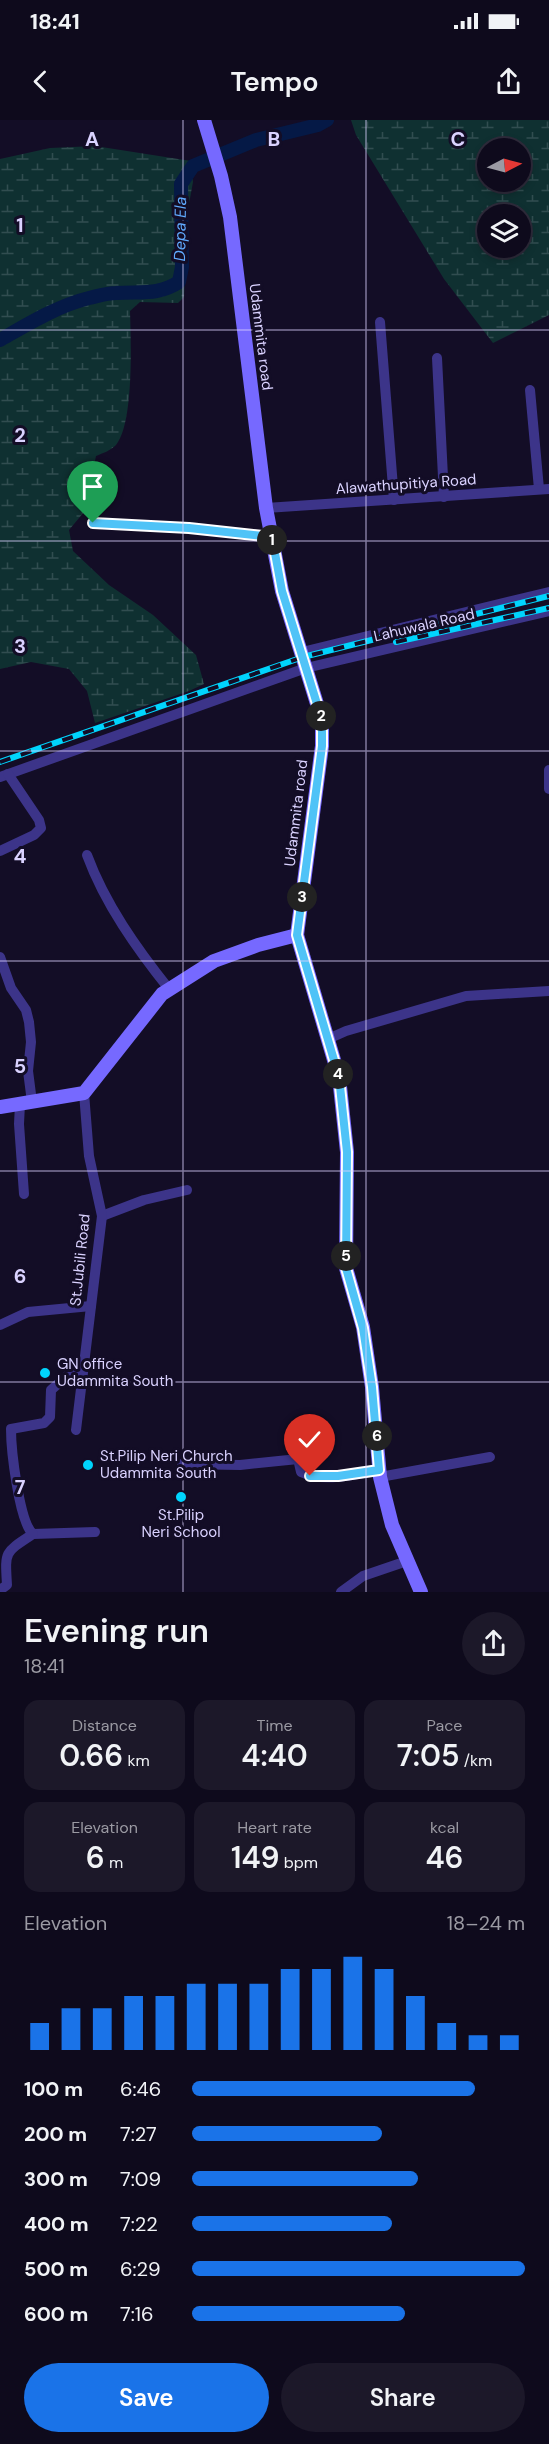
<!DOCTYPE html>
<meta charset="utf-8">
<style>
:root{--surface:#0e0a1c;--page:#1c1829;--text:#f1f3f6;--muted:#9b9aa3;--line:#2e2b3b;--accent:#1a73e8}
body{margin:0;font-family:"DM Sans",sans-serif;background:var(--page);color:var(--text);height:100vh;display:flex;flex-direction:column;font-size:22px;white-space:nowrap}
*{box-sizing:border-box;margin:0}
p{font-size:20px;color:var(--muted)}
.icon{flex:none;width:33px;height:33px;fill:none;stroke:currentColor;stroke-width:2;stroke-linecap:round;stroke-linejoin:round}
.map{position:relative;height:1472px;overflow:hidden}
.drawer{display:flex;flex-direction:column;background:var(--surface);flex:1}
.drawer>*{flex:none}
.needle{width:39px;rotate:84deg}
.fabs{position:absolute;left:477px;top:18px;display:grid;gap:12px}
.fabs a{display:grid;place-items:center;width:54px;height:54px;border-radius:50%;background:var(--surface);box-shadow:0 3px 9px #0003,0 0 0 2px var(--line);font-size:30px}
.pin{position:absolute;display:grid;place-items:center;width:51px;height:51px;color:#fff;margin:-62px -26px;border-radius:50% 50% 50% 0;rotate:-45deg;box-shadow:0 0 6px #0007}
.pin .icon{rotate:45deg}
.km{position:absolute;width:30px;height:30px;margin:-15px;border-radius:50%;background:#222;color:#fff;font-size:16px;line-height:30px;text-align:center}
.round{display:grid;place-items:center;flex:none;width:63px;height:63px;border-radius:32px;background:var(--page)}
.headline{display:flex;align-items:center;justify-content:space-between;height:102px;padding:0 24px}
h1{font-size:33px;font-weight:600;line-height:45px}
.stats{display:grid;grid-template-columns:repeat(3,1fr);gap:9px;height:102px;padding:6px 24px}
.stats div{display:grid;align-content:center;border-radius:15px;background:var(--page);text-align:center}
.stats b{font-size:30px;font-weight:600}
.stats small{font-size:16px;font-weight:400}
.stats p{font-size:16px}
.chart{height:168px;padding:12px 24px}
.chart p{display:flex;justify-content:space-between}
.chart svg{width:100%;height:108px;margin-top:6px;stroke:var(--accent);stroke-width:6}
.primary-button{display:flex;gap:12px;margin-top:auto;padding:12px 24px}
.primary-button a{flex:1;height:69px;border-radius:36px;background:var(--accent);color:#fff;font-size:24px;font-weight:600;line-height:69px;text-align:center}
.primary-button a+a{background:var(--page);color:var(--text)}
ul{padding:0 24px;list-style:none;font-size:20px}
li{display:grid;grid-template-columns:96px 72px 1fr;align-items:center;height:45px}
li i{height:15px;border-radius:8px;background:var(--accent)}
.status{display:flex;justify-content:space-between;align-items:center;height:42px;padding:0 30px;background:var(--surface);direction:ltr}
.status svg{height:16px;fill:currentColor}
header{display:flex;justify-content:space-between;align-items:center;height:78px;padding:0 24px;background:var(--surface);font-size:27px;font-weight:600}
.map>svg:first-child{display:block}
.wetland{fill:url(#wetland-marsh);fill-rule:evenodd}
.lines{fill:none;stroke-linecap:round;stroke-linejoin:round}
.canal{stroke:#051946;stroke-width:14}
.street{stroke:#3c3489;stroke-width:10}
.secondary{stroke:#7669ff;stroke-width:14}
.rail-casing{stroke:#00d4fd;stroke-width:6}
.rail{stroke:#130d26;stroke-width:4;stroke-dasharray:11;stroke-linecap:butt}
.route-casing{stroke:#fff;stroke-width:12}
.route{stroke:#4fc3f7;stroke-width:8}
.grid{fill:none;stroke:#dad2ff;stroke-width:1.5;stroke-opacity:0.55}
.poi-dot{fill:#00d4fd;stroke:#130d26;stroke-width:2}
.labels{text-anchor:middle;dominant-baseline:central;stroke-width:6;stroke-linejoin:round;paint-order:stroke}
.street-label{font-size:15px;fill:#dad2ff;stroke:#130d26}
.poi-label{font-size:15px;fill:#dad2ff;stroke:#130d26;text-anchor:start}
.water-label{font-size:16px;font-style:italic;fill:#60abff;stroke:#130d26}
.grid-label{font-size:20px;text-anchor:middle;font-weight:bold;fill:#dad2ff;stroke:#130d26;stroke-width:6;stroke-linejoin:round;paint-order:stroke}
</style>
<div class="status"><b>18:41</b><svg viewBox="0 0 49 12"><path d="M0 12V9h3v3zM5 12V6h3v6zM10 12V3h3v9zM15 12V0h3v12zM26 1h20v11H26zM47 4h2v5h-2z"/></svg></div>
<header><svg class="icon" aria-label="back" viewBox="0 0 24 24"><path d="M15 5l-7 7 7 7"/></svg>Tempo<svg class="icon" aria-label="share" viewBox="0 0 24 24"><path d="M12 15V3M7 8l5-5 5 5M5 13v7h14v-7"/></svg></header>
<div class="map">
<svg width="549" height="1472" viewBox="0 0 549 1472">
<defs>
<pattern id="wetland-marsh" width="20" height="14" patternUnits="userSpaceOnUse" patternTransform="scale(1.5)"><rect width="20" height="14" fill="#0f3031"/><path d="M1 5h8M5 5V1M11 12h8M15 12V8" fill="none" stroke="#314d50"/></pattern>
</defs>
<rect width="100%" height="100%" fill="#130d26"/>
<g class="wetland">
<path d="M351,0H549V195L493,223L444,159L356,15ZM488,28H520V62H488ZM488,94H520V128H488Z"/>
<path d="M95,26L191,41L193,62L188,89L184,177L178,183L140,182L130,191C131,221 134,303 116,325C110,331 103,333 96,336L84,392L69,410L73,431L109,465L153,495L196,535L204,564L189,571L95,603L87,571L69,549L31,542L0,549V39L50,28Z"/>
</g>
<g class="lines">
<path class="canal" d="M0,220C28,204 57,186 89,178C98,176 107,173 116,173C141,171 157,176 179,162L182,147L181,64L193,46L256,20L318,5L327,0"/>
<g class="street">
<path d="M380,202L394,380"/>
<path d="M437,238L444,377"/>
<path d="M530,270L539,369"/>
<path d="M266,388L549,369"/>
<path d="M93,403L189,408L271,417"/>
<path d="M302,532L549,472"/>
<path d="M549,650V669"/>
<path d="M0,657L306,548L549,491"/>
<path d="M0,731L34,715L41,708L39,700L8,654"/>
<path d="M87,735C105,784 137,829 169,869"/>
<path d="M0,837L11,868L26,890L29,902L31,922L28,951L32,982"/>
<path d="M328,919L346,911L466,876L549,871"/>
<path d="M20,984L19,1004L24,1074"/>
<path d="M102,1096L144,1080L187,1070"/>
<path d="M0,1205L28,1192L91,1186"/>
<path d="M84,1241L51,1270L50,1297L44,1303L11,1309C11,1329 19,1402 33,1414L95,1412"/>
<path d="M76,1310L102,1096L89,1036L84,973"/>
<path d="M182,1344L240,1345L298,1339L301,1352C324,1363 355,1354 379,1350"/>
<path d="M380,1357L490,1337"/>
<path d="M0,1470L7,1465C5,1431 4,1433 33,1414"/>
<path d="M341,1472L363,1456L407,1441"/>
</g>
<g class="secondary">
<path d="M204,0L221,56L230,97L266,388L282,471L322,600V626L297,815L339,957L347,1032L346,1148L363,1207L372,1267L380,1357L392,1405L421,1472"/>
<path d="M0,987L84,973L162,874L214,841L258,825L297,815"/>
</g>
<g class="rail-casing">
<g id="rail">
<path d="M396,522L549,488"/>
<path d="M0,642L303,537L549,476"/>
</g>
</g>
<use href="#rail" class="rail"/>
</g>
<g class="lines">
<g class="route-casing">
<path id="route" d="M93,403L189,408L272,417L282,471L322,600V626L297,815L339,957L347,1032L346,1148L363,1208L372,1267L379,1350L338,1356H310"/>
</g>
<use href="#route" class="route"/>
</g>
<path class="grid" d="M183,0V1472M366,0V1472M0,210H549M0,421H549M0,631H549M0,841H549M0,1051H549M0,1262H549"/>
<g class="poi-dot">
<circle cx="45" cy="1253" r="6"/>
<circle cx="88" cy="1345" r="6"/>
<circle cx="181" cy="1377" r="6"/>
</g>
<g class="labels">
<g class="street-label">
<text transform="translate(261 217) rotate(83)">Udammita road</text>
<text transform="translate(406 364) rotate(-4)">Alawathupitiya Road</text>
<text transform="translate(424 505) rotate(-13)">Lahuwala Road</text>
<text transform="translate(296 693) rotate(-83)">Udammita road</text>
<text transform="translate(80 1140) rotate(-84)">St.Jubili Road</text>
</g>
<g class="poi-label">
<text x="57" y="1244">GN office<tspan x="57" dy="17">Udammita South</tspan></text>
<text x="100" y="1336">St.Pilip Neri Church<tspan x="100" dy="17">Udammita South</tspan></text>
<text x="181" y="1395" text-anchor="middle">St.Pilip<tspan x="181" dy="17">Neri School</tspan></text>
</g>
<g class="water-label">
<text transform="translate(180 109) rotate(-89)">Depa Ela</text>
</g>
</g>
<g class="grid-label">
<text x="92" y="26">A</text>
<text x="274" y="26">B</text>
<text x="458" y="26">C</text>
<text x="20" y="112">1</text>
<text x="20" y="322">2</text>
<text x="20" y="533">3</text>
<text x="20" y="743">4</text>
<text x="20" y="953">5</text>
<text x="20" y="1163">6</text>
<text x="20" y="1374">7</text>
</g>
</svg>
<div class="fabs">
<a><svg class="needle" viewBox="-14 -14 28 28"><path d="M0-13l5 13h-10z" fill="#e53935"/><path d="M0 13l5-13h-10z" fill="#9b9aa3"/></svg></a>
<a><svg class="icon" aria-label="layers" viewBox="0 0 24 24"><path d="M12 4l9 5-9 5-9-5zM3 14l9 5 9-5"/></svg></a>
</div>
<div class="pin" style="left:93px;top:403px;background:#1e9e55"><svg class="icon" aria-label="arrive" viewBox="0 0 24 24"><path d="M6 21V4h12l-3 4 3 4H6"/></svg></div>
<div class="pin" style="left:310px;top:1356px;background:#d93025"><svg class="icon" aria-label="check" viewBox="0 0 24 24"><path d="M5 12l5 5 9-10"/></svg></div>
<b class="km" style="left:272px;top:420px">1</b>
<b class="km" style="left:321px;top:596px">2</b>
<b class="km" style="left:302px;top:777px">3</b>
<b class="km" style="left:338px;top:954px">4</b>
<b class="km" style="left:346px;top:1136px">5</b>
<b class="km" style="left:377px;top:1316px">6</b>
</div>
<section class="drawer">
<div class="headline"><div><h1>Evening run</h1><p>18:41</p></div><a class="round"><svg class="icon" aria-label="share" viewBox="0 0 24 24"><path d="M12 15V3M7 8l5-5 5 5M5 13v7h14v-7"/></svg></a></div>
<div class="stats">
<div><p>Distance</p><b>0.66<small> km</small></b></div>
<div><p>Time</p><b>4:40</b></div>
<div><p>Pace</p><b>7:05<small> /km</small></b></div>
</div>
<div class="stats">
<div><p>Elevation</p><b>6<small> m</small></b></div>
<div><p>Heart rate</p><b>149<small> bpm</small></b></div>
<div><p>kcal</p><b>46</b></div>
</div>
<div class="chart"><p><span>Elevation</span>18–24 m</p>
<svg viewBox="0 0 160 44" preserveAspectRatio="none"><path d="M5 44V33M15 44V27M25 44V27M35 44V22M45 44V22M55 44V17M65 44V17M75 44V17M85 44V11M95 44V11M105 44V6M115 44V11M125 44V22M135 44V33M145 44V38M155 44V38"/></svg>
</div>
<ul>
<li><b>100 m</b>6:46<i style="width:85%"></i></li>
<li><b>200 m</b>7:27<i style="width:57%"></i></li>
<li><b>300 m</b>7:09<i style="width:68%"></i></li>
<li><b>400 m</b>7:22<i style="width:60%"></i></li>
<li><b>500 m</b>6:29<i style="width:100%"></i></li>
<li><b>600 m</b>7:16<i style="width:64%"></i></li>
</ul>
<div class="primary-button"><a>Save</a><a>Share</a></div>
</section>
